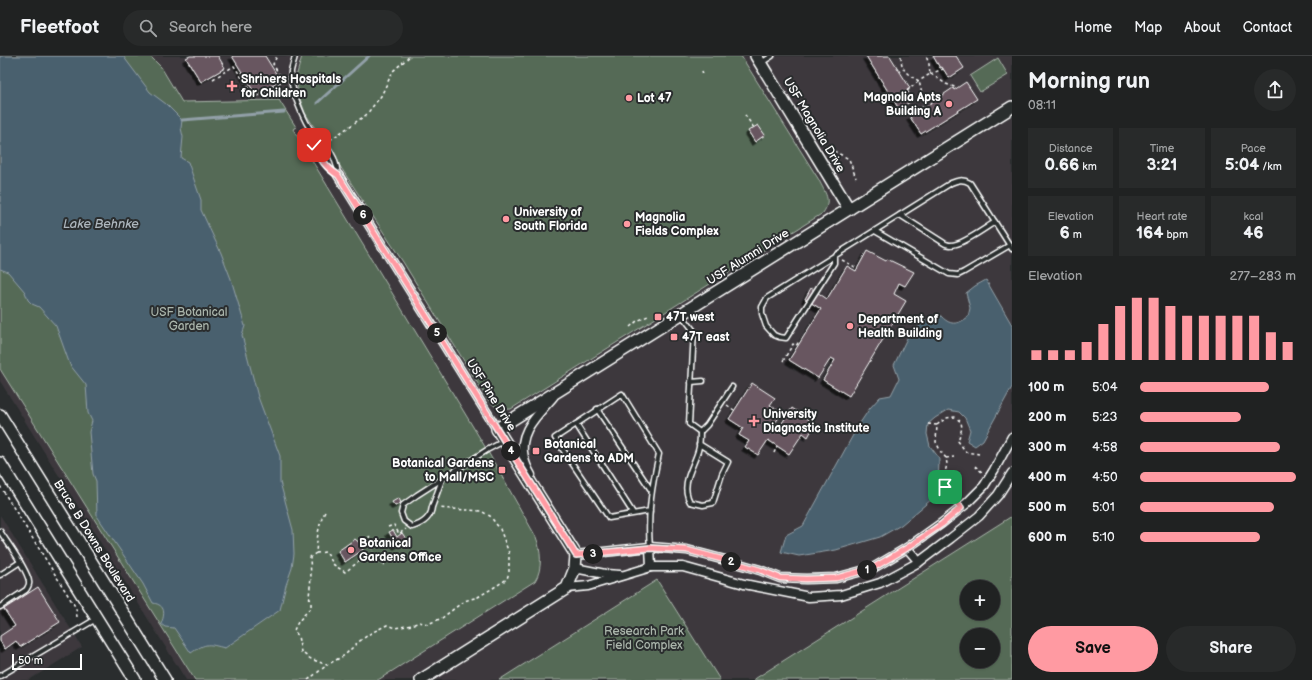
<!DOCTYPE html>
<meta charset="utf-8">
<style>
:root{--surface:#202222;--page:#282a2a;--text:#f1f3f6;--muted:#a2a4a5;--line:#3d3f40;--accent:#ff9aa2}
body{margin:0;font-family:"Balsamiq Sans",sans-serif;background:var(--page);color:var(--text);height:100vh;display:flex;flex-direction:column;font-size:15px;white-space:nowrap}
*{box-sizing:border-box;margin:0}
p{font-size:13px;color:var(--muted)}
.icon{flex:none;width:22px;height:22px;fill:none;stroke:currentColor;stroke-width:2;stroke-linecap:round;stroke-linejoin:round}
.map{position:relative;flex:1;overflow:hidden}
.drawer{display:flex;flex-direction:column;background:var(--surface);width:300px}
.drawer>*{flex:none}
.buttons{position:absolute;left:960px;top:524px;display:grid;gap:8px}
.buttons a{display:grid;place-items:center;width:40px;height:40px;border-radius:50%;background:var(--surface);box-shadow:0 1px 3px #0004,0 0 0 1px var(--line);font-size:20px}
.scale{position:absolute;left:12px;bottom:10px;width:70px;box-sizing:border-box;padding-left:4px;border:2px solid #fff;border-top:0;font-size:11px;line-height:14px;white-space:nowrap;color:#fff;-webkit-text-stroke:3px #2a2d2e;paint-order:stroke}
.pin{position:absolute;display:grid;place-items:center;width:34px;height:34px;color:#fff;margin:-17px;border-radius:8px;box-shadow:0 2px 6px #0006}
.km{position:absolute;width:20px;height:20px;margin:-10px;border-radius:50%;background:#222;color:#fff;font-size:11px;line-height:20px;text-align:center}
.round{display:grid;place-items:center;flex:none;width:42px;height:42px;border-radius:21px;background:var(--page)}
.headline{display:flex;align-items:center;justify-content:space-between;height:68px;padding:0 16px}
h1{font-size:22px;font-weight:700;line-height:30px}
.metrics{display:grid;grid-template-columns:repeat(3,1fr);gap:6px;height:68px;padding:4px 16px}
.metrics div{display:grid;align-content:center;border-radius:0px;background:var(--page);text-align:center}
.metrics b{font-size:17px;font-weight:700}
.metrics small{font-size:11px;font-weight:400}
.metrics p{font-size:11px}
.chart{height:112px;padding:8px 16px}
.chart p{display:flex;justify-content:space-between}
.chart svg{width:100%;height:72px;margin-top:4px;stroke:var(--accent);stroke-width:6}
.action{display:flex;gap:8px;margin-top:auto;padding:8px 16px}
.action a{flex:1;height:46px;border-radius:24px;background:var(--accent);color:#111;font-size:16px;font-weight:700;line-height:46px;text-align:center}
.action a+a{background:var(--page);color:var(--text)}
ul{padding:0 16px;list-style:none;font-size:13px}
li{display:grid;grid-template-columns:64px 48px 1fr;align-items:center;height:30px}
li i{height:10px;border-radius:5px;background:var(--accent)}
header{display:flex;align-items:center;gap:24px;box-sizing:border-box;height:56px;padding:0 20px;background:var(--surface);border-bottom:1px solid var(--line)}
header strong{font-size:19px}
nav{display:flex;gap:22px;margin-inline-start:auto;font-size:14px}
.search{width:280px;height:36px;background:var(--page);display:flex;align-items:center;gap:10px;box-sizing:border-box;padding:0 14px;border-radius:22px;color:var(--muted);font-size:15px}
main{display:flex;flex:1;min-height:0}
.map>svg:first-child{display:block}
.built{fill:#3c393d;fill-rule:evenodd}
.green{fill:#556b57;stroke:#aab5ab;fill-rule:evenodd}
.water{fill:#4a606e;stroke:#92a0a8}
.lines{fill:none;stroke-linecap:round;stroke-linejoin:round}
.stream{stroke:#92a0a8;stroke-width:3}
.building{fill:#675660;stroke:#fff;filter:url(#shadow)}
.lane-casing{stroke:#fff;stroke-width:7}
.street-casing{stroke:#fff;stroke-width:11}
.secondary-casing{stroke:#fff;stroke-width:14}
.path{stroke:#fff;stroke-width:1.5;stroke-dasharray:3 3;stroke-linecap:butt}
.lane{stroke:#2a2d2e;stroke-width:4}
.street{stroke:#2a2d2e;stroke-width:8}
.secondary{stroke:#2a2d2e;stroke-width:11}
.route-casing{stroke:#fff;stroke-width:8}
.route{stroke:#ff9aa2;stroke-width:5}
.poi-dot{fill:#ff9aa2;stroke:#2a2d2e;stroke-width:1.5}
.labels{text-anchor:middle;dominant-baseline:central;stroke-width:4;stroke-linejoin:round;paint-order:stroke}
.poi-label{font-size:12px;font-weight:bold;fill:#fff;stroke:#2a2d2e;text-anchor:start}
.street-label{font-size:12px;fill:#fff;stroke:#2a2d2e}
.park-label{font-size:12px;fill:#aab5ab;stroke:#2a2d2e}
.water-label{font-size:13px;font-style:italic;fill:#aeb7be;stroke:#2a2d2e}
</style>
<header>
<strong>Fleetfoot</strong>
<div class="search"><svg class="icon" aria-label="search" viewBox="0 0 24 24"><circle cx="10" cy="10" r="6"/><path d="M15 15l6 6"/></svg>Search here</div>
<nav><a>Home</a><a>Map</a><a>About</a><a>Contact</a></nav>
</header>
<main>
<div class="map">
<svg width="1012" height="624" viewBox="0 0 1012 624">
<defs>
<filter id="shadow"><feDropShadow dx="-3.5" dy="3.5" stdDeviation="0" flood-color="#0009"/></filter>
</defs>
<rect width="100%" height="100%" fill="#2a2d2e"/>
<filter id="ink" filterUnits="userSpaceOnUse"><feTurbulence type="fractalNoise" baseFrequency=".025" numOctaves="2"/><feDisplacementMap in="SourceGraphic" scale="8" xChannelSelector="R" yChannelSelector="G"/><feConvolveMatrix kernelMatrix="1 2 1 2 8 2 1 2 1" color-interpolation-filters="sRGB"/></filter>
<g filter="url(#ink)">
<g class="built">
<path d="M0,0H1012V624H186L0,325ZM967,531H993V557H967ZM967,579H993V605H967Z"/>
<path d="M0,459L82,591L29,624H0Z"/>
</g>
<g class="green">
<path d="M0,0H150L161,11L182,46L279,44L296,71L293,73L487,394L536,481C541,494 543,513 535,525L378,624H195L0,313Z"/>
<path d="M302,0H741L819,124C825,137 832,144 823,157L511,353C500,354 496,352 488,344L403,206L305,57L299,40L296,21Z"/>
<path d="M998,2L1008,19L980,36L970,20Z"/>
<path d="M1012,460V624H753ZM967,531H993V557H967ZM967,579H993V605H967Z"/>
<path d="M657,524L720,624H499Z"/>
</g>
<g class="water">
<path d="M0,0H123L150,36L166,48L182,64L181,72L183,81L181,102L188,106L201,144V154L221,197L231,223L245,270L242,279L258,341L280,400V426L293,474L294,498L292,512L286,529L280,554L225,592C208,588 207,586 191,597L174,572L165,571L161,568C165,558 166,549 153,547L143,528L97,460L96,425L93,418L89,376L92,365L88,357L86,329L70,309L56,270L39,251L32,248L28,244L25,236L8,216L0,213Z"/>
<path d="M986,224L1012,269V331L983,384L975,390L967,385L970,374L965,362L959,356L948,354L935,362L928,368L927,378L930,390L939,402L938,438L901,469L880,481L836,494L799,500L781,496L786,479L803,470L858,370L870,352L880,341L891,339L899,323L894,309L908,280L930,261L940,259C950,270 957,269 968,261L970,252L966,237L975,230Z"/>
</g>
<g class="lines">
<g class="stream">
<path d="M317,47L369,0"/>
<path d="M182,64L284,56"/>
</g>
</g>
<g class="building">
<path d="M190,0H218L225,12L201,26L186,2Z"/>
<path d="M232,0H265L280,24L256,39Z"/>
<path d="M866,0H890L910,32L907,34L913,44L899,53Z"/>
<path d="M933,0H956L964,12L949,22L942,11L940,12Z"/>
<path d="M966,26L977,43L921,78L910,61L953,32L954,34Z"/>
<path d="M758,69L765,79L755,86L748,75Z"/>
<path d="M867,195L886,205L887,203L914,216L905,230L899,227L894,238L906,245L849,340L823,324L835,304L831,302L818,322L789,304L821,253L805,243L811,232L827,243L847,210L856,215Z"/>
<path d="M752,327L775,342L770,349L782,357L771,373L776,376L792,352L815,368L808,381L803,377L789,398L768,384L758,399L745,391L749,385L739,379L743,372L729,363Z"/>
<path d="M399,442L401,447L395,450L392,446Z"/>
<path d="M393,474L397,481L402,477L407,484L397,490L389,476Z"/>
<path d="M355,483L361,488L363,494L345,506L338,495Z"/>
<path d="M38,531L60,566L20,591L16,585L5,593L0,585V580L15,570L4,553Z"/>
</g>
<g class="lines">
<g class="lane-casing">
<g id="lane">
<path d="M295,0C294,5 292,10 291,15C289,30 304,67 314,78C317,82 322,84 325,88C333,97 337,107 338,119"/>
<path d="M761,7L772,0"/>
<path d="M313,78C315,96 322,109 338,119"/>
<path d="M900,159L944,187C945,188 949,189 950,189C961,190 985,172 995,166"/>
<path d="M875,175L949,218L958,219L964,216L1010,189"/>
<path d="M834,200V207L786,282L779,281L774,279L766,270L762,258V251L767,242L951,127C958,124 963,123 970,127L1012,193"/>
<path d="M681,258L694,275L689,368L700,376"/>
<path d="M691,326L703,325"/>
<path d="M597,353L651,434"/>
<path d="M576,368L633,457"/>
<path d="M699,388L728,406L722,418L713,447L703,449L690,446C680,428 693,412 698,395C700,389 700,382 700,376L707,369L732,331"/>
<path d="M443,421L432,451C431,462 422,468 412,471L404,465L401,457L403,449L417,439L487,394L504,385"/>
<path d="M650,455L609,462L555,382L622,338L659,398C652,429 647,459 650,491"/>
<path d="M0,475C8,488 26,511 29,525C30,529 28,531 26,534L0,551"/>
<path d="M0,519L20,506"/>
<path d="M0,620L96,563"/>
</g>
</g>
<g class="street-casing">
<g id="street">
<path d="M338,119L497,373"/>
<path d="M531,419C528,414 525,408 524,402C517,376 538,359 553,341"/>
<path d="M650,491L651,511"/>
<path d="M907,492L919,506"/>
<path d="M576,499L650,491L687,494L725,504L760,514L780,522L806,523L836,522L873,512L907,492L942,467L966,448L984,430L994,414L1012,381"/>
<path d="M575,512L605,518L620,519"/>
<path d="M567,532L588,530L651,511H683L744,528L809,541L841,539L880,527L919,506L951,482L979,460L998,439L1012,417"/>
</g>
</g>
<g class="secondary-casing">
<g id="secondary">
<path d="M756,0L849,153"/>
<path d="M0,359L165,624"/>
<path d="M0,407L135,624"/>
<path d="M421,624L567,532L575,512L576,499L497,373L1012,51"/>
</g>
</g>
<g class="path">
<path d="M901,0C901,15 907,18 919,25L930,18L929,8L926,0"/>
<path d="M702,15L703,18"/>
<path d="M930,18L943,13"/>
<path d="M931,18L946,28L957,32"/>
<path d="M213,23L234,10L255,42L283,25L273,8L277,0"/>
<path d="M907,35L919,25L924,46L920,55"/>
<path d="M745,59L754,72"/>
<path d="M301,73L302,79L308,89"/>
<path d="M330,84L366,59L381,40L393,15L410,0"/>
<path d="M834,95L849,103L856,122"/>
<path d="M842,204L857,212"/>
<path d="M630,271L637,265L650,259"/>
<path d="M783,305L793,288L796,290L798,287L799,288"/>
<path d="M727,349L734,354"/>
<path d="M928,368L937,369"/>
<path d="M774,397L777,390"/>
<path d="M946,402L954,401"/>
<path d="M975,410L983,417"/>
<path d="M0,430L76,552L77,561"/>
<path d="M956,446L945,431L944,421L947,408L946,402L941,396L936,386L937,369L946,362L955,361L961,366L962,372L958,385L966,396L979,398"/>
<path d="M325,456C318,469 317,483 316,497L310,501L311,521L309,541L311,545V551L298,566L294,574L298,580L301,596L311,603L327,609L345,599L357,587L371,577L387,569L395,572L412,569L419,566L428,568L442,562L464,545L478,541L493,532L507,523L509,516V497L500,473L490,460L481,455L438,452"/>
<path d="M388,471L394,469L399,478L406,473"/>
<path d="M316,497L326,496L334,509L345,516L365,501L373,500L372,488L369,480"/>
<path d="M373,500L379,506L385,509"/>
<path d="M308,624L327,609"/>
</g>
<use href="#lane" class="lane"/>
<use href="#street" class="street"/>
<use href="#secondary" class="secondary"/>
</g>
</g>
<g class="lines" filter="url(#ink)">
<g class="route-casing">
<path id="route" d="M314,89C320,102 326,112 338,119L576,499L650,492L687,494L725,504L760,514L780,522L806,523L836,522L873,512L907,492L942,468L961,452L945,431"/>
</g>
<use href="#route" class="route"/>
</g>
<g class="poi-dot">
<path d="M230 24h4v4h4v4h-4v4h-4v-4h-4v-4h4z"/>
<circle cx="629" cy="42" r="4"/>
<circle cx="949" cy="48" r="4"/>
<circle cx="506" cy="163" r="4"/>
<circle cx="627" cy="168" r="4"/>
<rect x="654" y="257" width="8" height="8" rx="2"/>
<circle cx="850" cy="270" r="4"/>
<rect x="670" y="277" width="8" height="8" rx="2"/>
<path d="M752 359h4v4h4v4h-4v4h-4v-4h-4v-4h4z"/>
<rect x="532" y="391" width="8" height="8" rx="2"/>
<rect x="498" y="410" width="8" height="8" rx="2"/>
<circle cx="351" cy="494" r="4"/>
</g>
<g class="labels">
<g class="poi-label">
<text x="241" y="23">Shriners Hospitals<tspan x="241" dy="14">for Children</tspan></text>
<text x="941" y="41" text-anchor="end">Magnolia Apts<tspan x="941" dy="14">Building A</tspan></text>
<text x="637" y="42">Lot 47</text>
<text x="514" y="156">University of<tspan x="514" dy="14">South Florida</tspan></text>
<text x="635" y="161">Magnolia<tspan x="635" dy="14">Fields Complex</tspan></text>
<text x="666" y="261">47T west</text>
<text x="858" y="263">Department of<tspan x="858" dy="14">Health Building</tspan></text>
<text x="682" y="281">47T east</text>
<text x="763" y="358">University<tspan x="763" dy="14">Diagnostic Institute</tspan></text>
<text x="544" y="388">Botanical<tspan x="544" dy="14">Gardens to ADM</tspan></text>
<text x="494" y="407" text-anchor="end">Botanical Gardens<tspan x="494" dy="14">to Mall/MSC</tspan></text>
<text x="359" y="487">Botanical<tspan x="359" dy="14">Gardens Office</tspan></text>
</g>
<g class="street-label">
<text transform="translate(814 69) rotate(59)">USF Magnolia Drive</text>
<text transform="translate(748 201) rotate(-32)">USF Alumni Drive</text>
<text transform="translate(491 339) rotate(58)">USF Pine Drive</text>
<text transform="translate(94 485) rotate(58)">Bruce B Downs Boulevard</text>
</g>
<g class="park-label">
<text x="189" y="256">USF Botanical<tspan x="189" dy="14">Garden</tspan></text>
<text x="644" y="575">Research Park<tspan x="644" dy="14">Field Complex</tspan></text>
</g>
<g class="water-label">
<text x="101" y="168">Lake Behnke</text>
</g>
</g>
</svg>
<div class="buttons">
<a>+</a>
<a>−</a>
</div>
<div class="scale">50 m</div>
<div class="pin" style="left:945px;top:431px;background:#1e9e55"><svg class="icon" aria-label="arrive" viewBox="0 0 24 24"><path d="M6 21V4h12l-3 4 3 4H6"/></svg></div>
<div class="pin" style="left:314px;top:89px;background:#d93025"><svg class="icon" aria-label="check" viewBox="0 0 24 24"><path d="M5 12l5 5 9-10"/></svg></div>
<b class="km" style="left:867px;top:514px">1</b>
<b class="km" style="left:731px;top:506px">2</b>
<b class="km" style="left:593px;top:498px">3</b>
<b class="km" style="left:511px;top:395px">4</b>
<b class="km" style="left:437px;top:277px">5</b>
<b class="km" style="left:363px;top:159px">6</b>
</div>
<section class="drawer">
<div class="headline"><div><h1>Morning run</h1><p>08:11</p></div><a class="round"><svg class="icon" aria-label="share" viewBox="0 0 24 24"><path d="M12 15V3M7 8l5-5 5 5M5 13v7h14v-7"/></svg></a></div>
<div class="metrics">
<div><p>Distance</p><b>0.66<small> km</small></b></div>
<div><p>Time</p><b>3:21</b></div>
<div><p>Pace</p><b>5:04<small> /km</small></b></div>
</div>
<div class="metrics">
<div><p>Elevation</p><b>6<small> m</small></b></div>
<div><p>Heart rate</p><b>164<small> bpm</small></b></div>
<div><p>kcal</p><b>46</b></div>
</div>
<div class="chart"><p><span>Elevation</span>277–283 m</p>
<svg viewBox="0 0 160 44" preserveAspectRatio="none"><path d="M5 44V38M15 44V38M25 44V38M35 44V33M45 44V22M55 44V11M65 44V6M75 44V6M85 44V11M95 44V17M105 44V17M115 44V17M125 44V17M135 44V17M145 44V27M155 44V33"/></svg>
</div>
<ul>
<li><b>100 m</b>5:04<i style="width:83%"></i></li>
<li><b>200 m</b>5:23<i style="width:65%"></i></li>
<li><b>300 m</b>4:58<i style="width:90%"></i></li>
<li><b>400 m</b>4:50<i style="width:100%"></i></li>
<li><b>500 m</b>5:01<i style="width:86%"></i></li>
<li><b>600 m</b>5:10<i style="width:77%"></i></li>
</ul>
<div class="action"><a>Save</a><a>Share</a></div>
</section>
</main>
